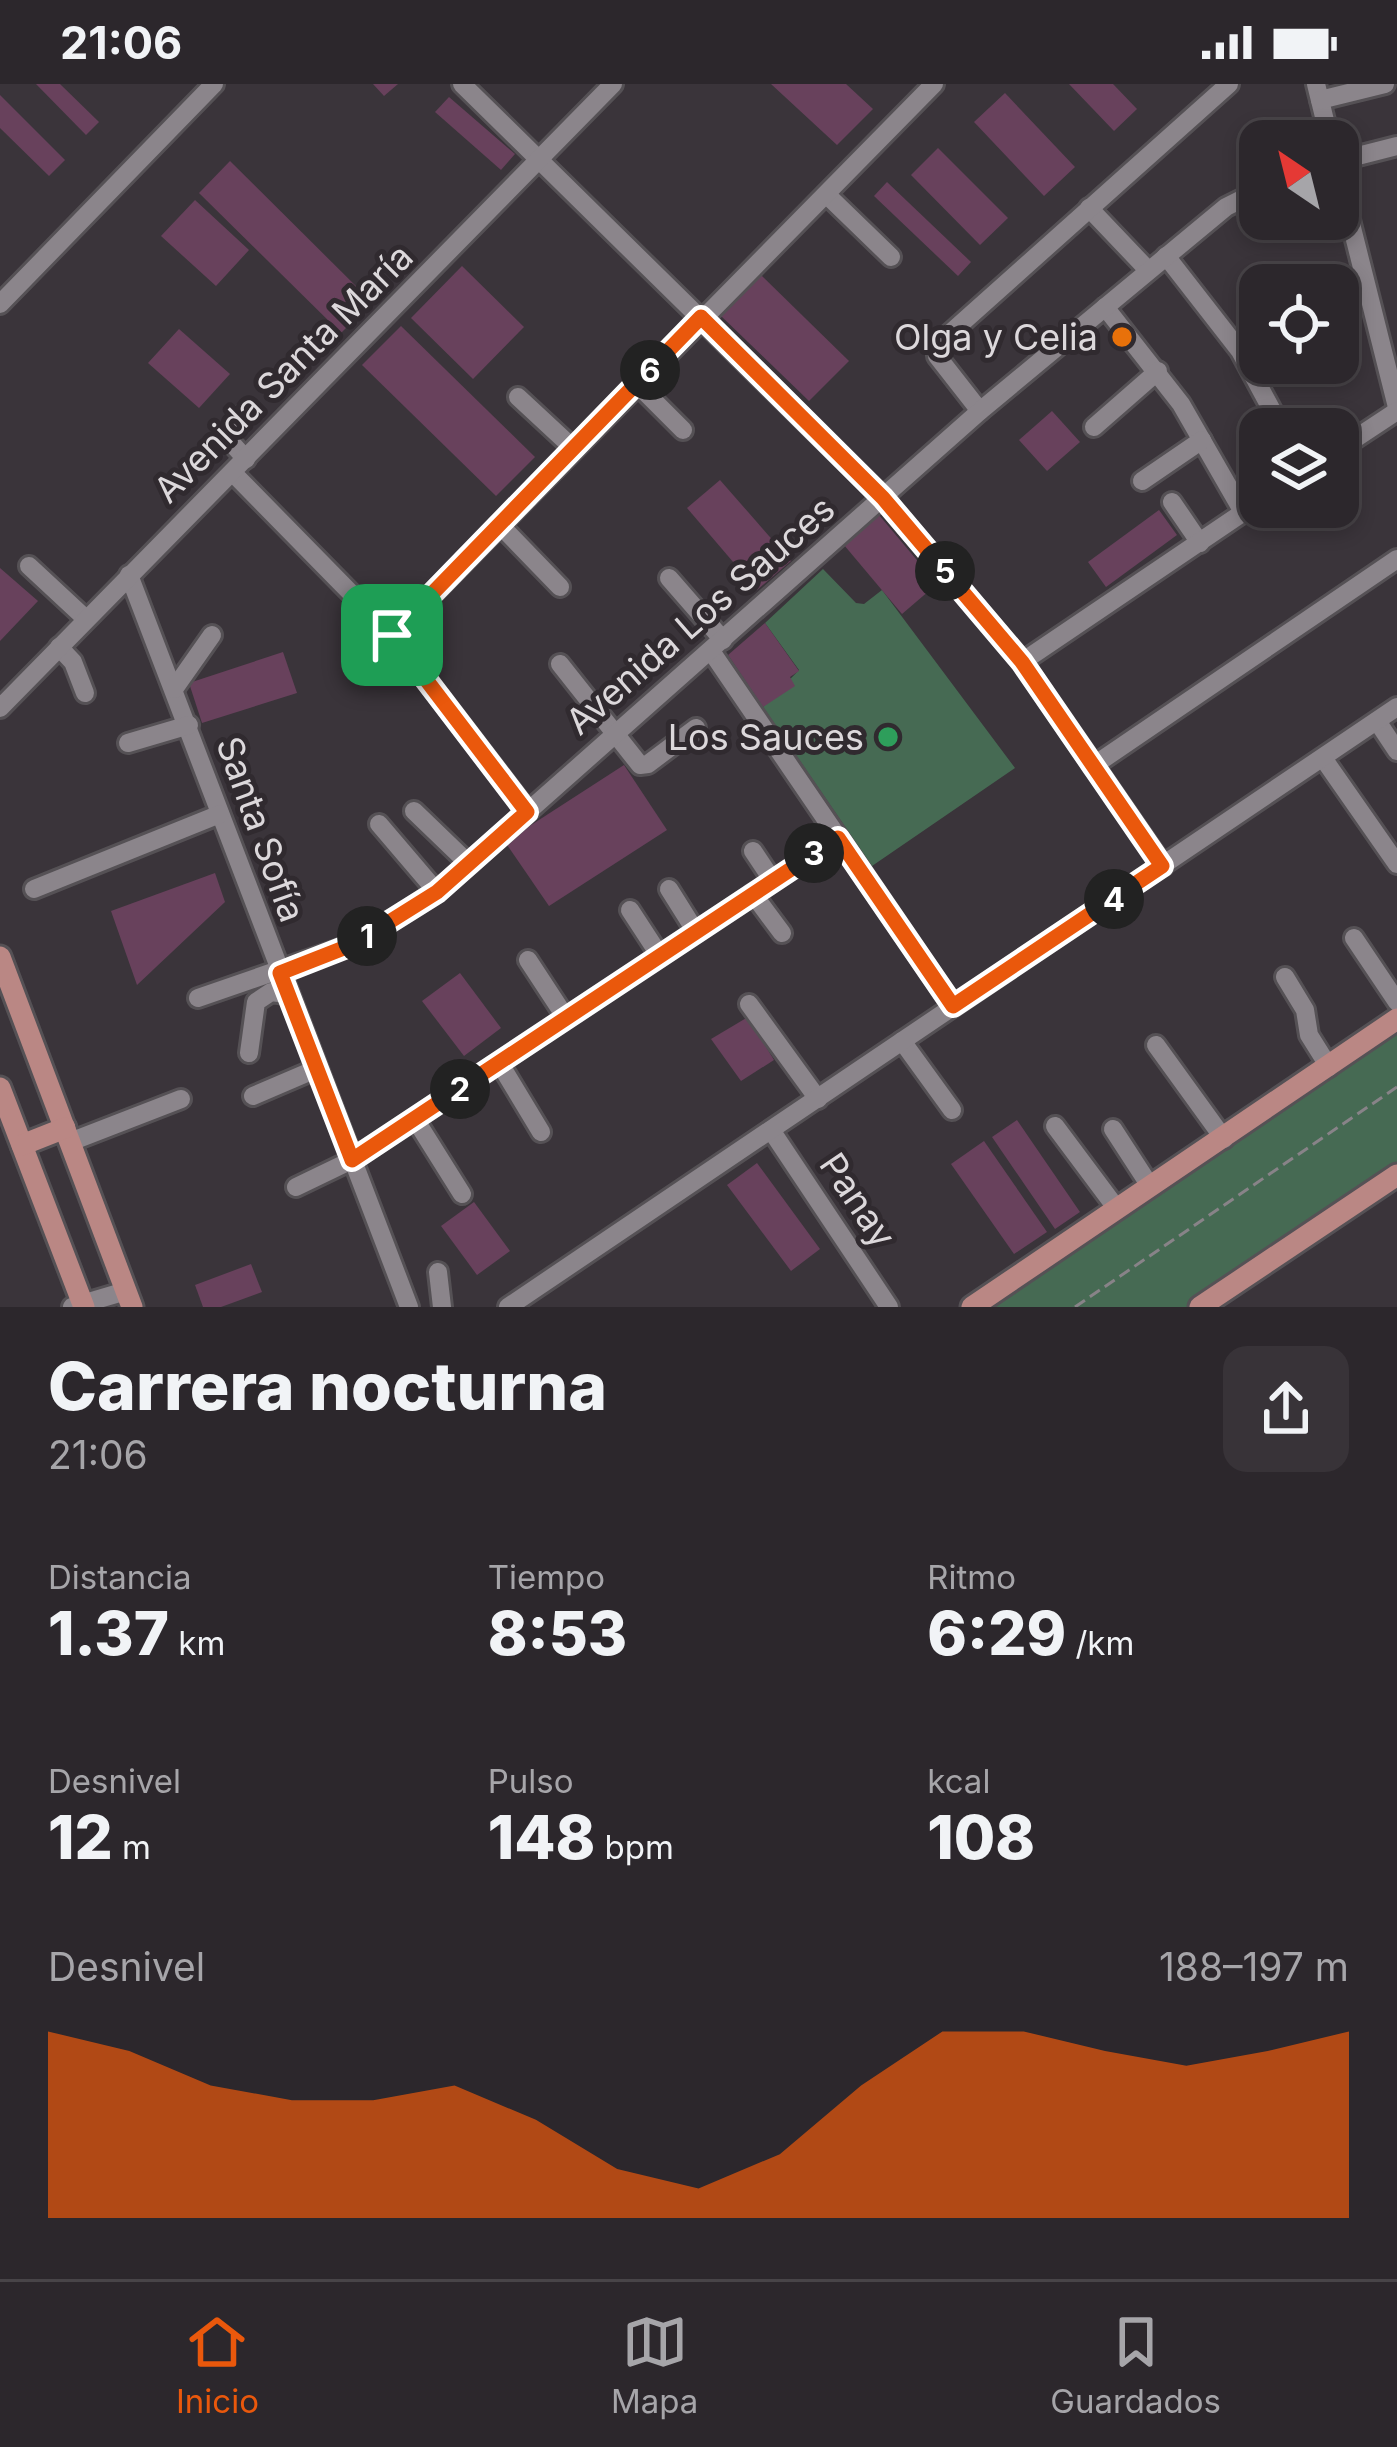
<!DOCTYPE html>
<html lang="es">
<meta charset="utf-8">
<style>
:root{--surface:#2c272c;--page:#383338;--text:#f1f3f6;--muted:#a6a5a9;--line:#484448;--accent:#ea580c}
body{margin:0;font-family:Inter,sans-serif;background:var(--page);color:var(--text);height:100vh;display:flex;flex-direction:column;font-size:45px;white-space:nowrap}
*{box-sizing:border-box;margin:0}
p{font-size:39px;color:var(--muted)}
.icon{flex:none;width:66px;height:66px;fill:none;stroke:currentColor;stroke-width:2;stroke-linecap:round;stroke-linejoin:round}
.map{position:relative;height:1223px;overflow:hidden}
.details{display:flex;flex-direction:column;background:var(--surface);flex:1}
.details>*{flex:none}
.needle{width:78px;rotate:325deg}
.fabs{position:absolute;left:1239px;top:36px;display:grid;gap:24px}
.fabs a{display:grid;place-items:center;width:120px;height:120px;border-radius:24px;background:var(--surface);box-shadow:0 6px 18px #0003,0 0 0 3px var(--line);font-size:60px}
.pin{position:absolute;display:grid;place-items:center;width:102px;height:102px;color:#fff;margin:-51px;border-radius:24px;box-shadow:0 6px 18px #0006}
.km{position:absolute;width:60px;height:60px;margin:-30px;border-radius:50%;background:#222;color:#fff;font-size:33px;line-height:60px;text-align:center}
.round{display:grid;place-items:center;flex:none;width:126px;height:126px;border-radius:24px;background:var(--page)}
.overview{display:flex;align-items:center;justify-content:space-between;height:204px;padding:0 48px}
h1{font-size:66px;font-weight:800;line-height:90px}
.figures{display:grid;grid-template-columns:repeat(3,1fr);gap:18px;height:204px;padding:12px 48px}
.figures div{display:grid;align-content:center}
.figures b{font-size:60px;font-weight:800}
.figures small{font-size:33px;font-weight:400}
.figures p{font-size:33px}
.chart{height:336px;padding:24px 48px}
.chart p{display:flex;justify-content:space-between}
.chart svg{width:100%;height:216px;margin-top:12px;fill:var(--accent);opacity:.7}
.status{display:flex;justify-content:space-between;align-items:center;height:84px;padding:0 60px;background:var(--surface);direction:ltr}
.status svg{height:33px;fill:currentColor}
.tabs{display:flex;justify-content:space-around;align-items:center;height:168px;border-top:3px solid var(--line);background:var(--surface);font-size:33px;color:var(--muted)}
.tabs a{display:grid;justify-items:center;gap:6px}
.tabs .current{color:var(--accent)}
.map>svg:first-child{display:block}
.green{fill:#466a53}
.building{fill:#68415c}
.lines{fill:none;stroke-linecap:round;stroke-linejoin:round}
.minor-casing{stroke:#555155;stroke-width:24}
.major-casing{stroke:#555155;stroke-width:27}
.path{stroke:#888388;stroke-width:3;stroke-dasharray:12 6;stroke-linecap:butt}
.minor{stroke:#8b858b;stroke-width:18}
.major{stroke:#ba8784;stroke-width:21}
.route-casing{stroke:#fff;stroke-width:24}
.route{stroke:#ea580c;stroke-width:15}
.food-dot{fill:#e8710a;stroke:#302a2f;stroke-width:4.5}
.leisure-dot{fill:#2e9e5b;stroke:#302a2f;stroke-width:4.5}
.labels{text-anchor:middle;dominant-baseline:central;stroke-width:10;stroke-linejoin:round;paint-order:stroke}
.poi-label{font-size:36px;fill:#dcd8db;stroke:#302a2f;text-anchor:end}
.street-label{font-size:36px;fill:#dcd8db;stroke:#302a2f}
</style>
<div class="status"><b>21:06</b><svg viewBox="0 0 49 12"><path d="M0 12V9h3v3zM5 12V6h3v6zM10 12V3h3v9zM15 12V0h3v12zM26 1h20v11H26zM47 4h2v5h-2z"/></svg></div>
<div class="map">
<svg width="1397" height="1223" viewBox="0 0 1397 1223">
<rect width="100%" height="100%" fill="#3a343a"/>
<g class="green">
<path d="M823,485L856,519L864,520L882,506L1015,684L872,782L763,623L799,586L765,539Z"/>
<path d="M1397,948V1086L1197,1223H994Z"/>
</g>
<g class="building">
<path d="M36,0H60L99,38L86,51Z"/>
<path d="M373,0H398L384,12Z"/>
<path d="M771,0H846L873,25L837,61Z"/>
<path d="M1069,0H1113L1137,25L1114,47Z"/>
<path d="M1005,9L1075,83L1044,112L974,38Z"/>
<path d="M0,11L65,76L49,92L0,44Z"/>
<path d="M449,13L515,70L501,86L435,28Z"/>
<path d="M938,64L1008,134L980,161L911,91Z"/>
<path d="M230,77L372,218L341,249L199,109Z"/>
<path d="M887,98L971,178L958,192L874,112Z"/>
<path d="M195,116L249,166L216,202L161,152Z"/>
<path d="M462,182L524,243L473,295L411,234Z"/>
<path d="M760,190L849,277L809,317L720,231Z"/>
<path d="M401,242L535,373L496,412L362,281Z"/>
<path d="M179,245L230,290L199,324L148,279Z"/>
<path d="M1052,327L1080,358L1047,387L1019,356Z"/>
<path d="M720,396L791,477L757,506L687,424Z"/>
<path d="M1159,426L1177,451L1106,503L1088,478Z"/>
<path d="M879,431L937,500L902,530L844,461Z"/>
<path d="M0,484L38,517L0,557Z"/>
<path d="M765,539L799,587L790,593L795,602L763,623L728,571Z"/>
<path d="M283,568L297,609L202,639L189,599Z"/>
<path d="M624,681L667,746L549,822L505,758Z"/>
<path d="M215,789L225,818L137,901L111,827Z"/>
<path d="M460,889L501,944L464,972L422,917Z"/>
<path d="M748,933L774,976L741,997L711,955Z"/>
<path d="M1017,1036L1080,1128L1055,1145L992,1053Z"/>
<path d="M984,1057L1047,1148L1014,1170L951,1080Z"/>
<path d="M757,1079L820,1165L791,1187L727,1101Z"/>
<path d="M474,1118L510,1167L477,1191L441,1142Z"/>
<path d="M251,1180L262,1208L221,1223H203L195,1201Z"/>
</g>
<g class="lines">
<g class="minor-casing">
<g id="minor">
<path d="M462,0L883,414L1022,578L1163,782"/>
<path d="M1316,0L1330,57"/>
<path d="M1320,16L1385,0"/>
<path d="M1338,77L1397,62"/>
<path d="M1338,88L1397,323"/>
<path d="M827,111L891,173"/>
<path d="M1089,124L1148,186"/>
<path d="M1166,172L1240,267L1282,345"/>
<path d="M0,220L214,0"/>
<path d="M1105,223L1181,320L1243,428"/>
<path d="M637,300L683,346"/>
<path d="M518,313L574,365"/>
<path d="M980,327L937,272V261L1229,0"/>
<path d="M1094,343L1158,287"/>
<path d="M1338,366L1397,327"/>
<path d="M246,375L225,352L246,328"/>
<path d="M233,389L392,551L527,727"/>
<path d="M1142,397L1202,356"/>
<path d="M1172,418L1200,459"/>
<path d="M500,441L560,503"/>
<path d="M29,482L86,535"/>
<path d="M129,491L409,1223"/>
<path d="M669,494L723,556"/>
<path d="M392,551L934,0"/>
<path d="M59,563L73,578L85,609"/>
<path d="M711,567L953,922"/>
<path d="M1022,578L1260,417"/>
<path d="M560,580L640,681L648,680L696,644"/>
<path d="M174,605L212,551"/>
<path d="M0,624L613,0"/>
<path d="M1377,637L1397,667"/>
<path d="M128,659L189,641"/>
<path d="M1323,674L1397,780"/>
<path d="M1093,682L1397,475"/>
<path d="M414,727L469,780"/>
<path d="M379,740L437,808"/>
<path d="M753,767L773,797"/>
<path d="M34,805L220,730"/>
<path d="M669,805L696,848"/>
<path d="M753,810L782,849"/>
<path d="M630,826L660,872"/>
<path d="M1354,854L1397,918"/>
<path d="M528,876L566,934"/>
<path d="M1285,893L1305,926L1309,951L1329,983"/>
<path d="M198,914L354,860L437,808L980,327L1226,123L1260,106"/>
<path d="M749,920L818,1015"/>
<path d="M902,957L952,1026"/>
<path d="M1156,961L1224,1055"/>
<path d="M249,969L256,918L271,908L287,910"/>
<path d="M500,980L541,1048"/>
<path d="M253,1012L316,985"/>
<path d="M415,1035L462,1110"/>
<path d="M1055,1042L1117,1125"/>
<path d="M1113,1045L1150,1102"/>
<path d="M771,1046L889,1223"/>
<path d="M70,1058L181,1015"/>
<path d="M296,1103L352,1076L838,754"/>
<path d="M438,1188L442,1223"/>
<path d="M72,1223L126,1207"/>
<path d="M508,1223L1397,623"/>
</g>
</g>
<g class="major-casing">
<g id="major">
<path d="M0,873L132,1223"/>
<path d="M0,1004L84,1223"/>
<path d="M22,1061L65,1044"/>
<path d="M972,1223L1397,935"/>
<path d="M1200,1223L1397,1091"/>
</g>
</g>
<path class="path" d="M1075,1223L1397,1003"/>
<use href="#minor" class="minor"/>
<use href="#major" class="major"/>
</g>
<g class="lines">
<g class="route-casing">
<path id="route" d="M701,233L883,414L1022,578L1162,782L953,922L838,754L352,1076L280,889L354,860L437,808L527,728L392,551Z"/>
</g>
<use href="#route" class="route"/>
</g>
<circle class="food-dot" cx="1122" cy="253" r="12"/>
<circle class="leisure-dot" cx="888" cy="653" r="12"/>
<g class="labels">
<g class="poi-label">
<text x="1098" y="253">Olga y Celia</text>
<text x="864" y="653">Los Sauces</text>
</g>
<g class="street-label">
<text transform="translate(283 289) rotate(-45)">Avenida Santa María</text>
<text transform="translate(700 531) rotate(-41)">Avenida Los Sauces</text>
<text transform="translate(261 745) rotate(70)">Santa Sofía</text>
<text transform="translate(858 1116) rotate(56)">Panay</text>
</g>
</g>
</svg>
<div class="fabs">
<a><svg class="needle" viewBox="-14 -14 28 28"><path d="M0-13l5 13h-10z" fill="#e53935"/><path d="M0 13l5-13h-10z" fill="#a6a5a9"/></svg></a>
<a><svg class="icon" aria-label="locate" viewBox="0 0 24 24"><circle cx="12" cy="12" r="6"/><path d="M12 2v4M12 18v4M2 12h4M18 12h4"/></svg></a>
<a><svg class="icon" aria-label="layers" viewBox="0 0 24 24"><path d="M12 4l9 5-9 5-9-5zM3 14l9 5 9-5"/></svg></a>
</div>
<div class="pin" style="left:392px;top:551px;background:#1e9e55"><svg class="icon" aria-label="arrive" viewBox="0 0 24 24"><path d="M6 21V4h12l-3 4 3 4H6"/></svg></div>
<b class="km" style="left:367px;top:852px">1</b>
<b class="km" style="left:460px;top:1005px">2</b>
<b class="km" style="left:814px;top:769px">3</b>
<b class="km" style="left:1114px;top:815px">4</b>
<b class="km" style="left:945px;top:487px">5</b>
<b class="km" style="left:650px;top:286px">6</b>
</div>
<section class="details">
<div class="overview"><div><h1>Carrera nocturna</h1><p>21:06</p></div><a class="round"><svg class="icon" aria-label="share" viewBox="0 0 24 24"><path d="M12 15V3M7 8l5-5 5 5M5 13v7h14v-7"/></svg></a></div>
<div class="figures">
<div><p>Distancia</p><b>1.37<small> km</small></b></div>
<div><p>Tiempo</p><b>8:53</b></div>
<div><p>Ritmo</p><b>6:29<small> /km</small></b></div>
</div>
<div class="figures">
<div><p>Desnivel</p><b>12<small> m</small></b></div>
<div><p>Pulso</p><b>148<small> bpm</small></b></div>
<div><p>kcal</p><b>108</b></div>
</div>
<div class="chart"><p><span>Desnivel</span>188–197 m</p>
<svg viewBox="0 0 160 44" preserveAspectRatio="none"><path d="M0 44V6L10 10L20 17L30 20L40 20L50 17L60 24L70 34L80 38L90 31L100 17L110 6L120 6L130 10L140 13L150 10L160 6V44z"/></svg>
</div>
</section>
<nav class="tabs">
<a class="current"><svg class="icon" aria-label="home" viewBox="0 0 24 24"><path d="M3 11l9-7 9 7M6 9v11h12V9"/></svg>Inicio</a>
<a><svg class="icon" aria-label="map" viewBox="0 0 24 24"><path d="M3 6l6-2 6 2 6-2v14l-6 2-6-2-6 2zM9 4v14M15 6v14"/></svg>Mapa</a>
<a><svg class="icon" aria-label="saved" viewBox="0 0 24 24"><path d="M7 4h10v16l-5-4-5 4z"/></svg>Guardados</a>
</nav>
